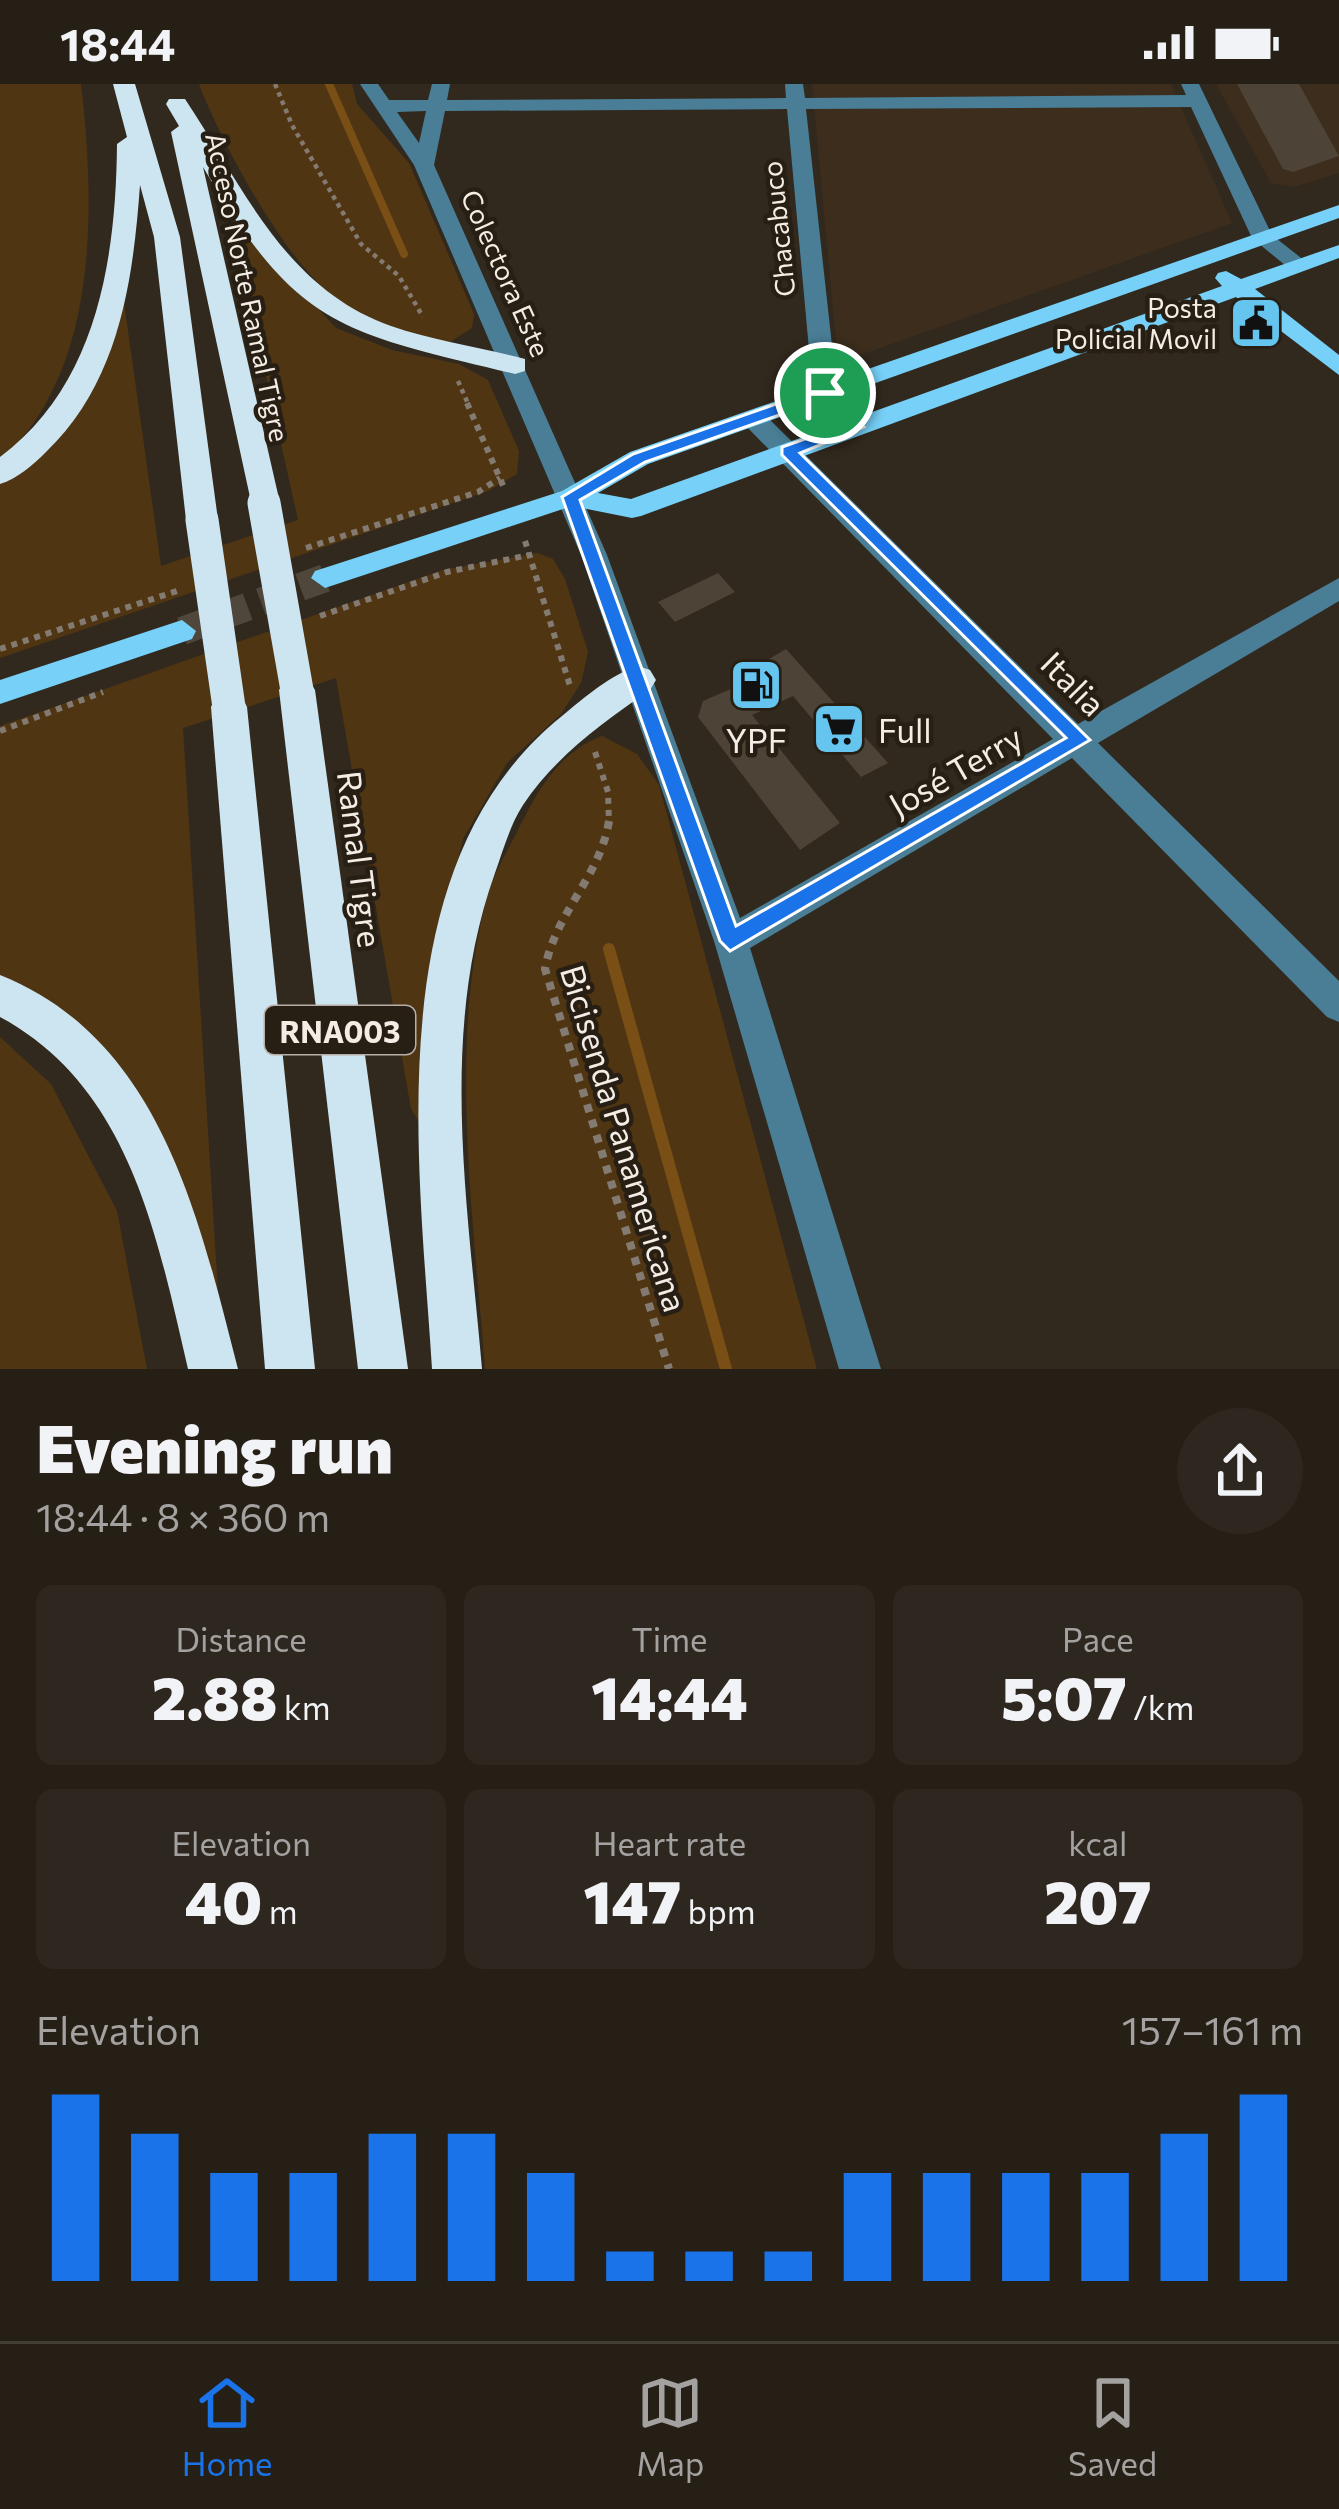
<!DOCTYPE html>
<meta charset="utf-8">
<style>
:root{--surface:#261f16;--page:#2e271f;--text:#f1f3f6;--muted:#a4a2a1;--line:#423d35;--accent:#1a73e8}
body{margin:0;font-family:Commissioner,sans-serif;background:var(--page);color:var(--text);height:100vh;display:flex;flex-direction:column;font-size:45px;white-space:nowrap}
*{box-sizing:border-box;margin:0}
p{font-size:39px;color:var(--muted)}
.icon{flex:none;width:66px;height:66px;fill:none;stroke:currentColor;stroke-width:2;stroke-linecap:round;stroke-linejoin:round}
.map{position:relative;height:1285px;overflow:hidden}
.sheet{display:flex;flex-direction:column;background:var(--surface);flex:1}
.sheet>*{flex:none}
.pin{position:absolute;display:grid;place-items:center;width:102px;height:102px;color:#fff;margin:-51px;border:6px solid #fff;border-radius:50%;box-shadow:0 3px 12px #0007}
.round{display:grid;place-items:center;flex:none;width:126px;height:126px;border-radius:63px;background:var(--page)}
.overview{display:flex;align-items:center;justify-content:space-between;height:204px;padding:0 36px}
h1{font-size:66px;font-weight:800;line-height:90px}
.stats{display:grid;grid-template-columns:repeat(3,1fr);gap:18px;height:204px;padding:12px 36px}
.stats div{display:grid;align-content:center;border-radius:18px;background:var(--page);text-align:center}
.stats b{font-size:60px;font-weight:800}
.stats small{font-size:33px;font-weight:400}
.stats p{font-size:33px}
.chart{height:336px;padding:24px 36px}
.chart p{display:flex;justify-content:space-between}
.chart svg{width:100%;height:216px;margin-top:12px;stroke:var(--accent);stroke-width:6}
.status{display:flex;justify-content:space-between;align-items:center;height:84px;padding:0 60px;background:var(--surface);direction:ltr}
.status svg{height:33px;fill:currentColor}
.dock{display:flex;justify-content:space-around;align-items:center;height:168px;border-top:3px solid var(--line);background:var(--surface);font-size:33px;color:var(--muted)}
.dock a{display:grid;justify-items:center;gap:6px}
.dock .current{color:var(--accent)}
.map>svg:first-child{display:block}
.built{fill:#3c2d1d}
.green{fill:#503513}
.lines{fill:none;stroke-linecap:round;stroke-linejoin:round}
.stream-far1{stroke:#7a4f16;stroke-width:8}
.stream{stroke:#7a4f16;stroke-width:12}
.building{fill:#4d4337}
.major-tunnel{stroke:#4f463c;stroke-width:28;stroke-dasharray:28 14;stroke-linecap:butt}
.path-far2{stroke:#837b72;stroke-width:4.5;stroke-dasharray:4.5 4.5;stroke-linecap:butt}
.path-far1{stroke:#837b72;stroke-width:6;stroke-dasharray:6 6;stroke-linecap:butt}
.path{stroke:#837b72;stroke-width:8;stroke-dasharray:8 8;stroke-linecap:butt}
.minor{fill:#497e96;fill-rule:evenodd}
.major{fill:#76d0f7;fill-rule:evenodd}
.highway{fill:#cde5f1;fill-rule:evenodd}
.highway-bridge{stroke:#cde5f1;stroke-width:33}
.route{fill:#1a73e8;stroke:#fff;stroke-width:3;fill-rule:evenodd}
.labels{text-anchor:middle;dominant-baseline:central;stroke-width:9;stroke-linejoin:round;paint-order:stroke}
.far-street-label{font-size:27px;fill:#f4ede6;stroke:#281f14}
.far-poi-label{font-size:27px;fill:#f4ede6;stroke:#281f14;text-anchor:end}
.shield{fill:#281f14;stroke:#b7afa7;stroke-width:3}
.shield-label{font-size:30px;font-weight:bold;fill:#f4ede6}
.street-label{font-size:33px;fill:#f4ede6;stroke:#281f14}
.poi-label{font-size:33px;fill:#f4ede6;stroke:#281f14;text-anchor:start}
</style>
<div class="status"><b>18:44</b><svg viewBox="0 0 49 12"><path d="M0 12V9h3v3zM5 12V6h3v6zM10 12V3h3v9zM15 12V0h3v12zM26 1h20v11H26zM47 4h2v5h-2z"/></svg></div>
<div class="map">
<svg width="1339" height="1285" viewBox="0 0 1339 1285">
<rect width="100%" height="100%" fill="#32291e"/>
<g class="built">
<path d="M812,0H1171L1232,139L838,279Z"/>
<path d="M1216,0H1339V89L1294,103L1271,99Z"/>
</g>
<g class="green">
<path d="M0,0H81C95,122 100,287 0,377Z"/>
<path d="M199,0H352L357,20L409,79L474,230L472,244L450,258C410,251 372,241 339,217C286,180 222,60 199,0Z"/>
<path d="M230,130L336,244L392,266L459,280L488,296L519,367L517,390L488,407L0,574V397L33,377L122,204L161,482L298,436Z"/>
<path d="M537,469L553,475L565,495L588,568L581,599L561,630L507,679L463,755L429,894L422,1043L411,1025L336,594L183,644L222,1273C181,1151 141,933 0,894V642L443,486Z"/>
<path d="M602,652L637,670L659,701L817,1285H485C474,1135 447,956 488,810C494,788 509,765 519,744C538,705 561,667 602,652Z"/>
<path d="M0,953L51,1000L117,1127L147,1285H0Z"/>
</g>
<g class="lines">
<path class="stream-far1" d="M329,0L404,170"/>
<path class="stream" d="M609,865L726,1285"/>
</g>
<g class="building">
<path d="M1237,0H1299L1339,72L1293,88L1283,85Z"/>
<path d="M718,489L735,508L675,538L658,518Z"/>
<path d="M786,565L888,679L861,693L793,612L752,631L840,739L800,766L698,633L703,617L772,587L764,578Z"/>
</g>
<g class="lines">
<path class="major-tunnel" d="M182,547L325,494"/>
<g class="path-far2">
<path d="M275,0L292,41L361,160L399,192L423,233"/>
<path d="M458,297L469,322"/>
</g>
<g class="path-far1">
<path d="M467,319L505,406"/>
<path d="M525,457L571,605"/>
<path d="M306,464L478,408L500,394"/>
<path d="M320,532L447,488L529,471"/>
<path d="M0,565L180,506"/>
<path d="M0,647L103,608"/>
<path d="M595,668L608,708L609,740"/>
</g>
<path class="path" d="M609,737C600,793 555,829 545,885L669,1285"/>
<path class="minor" d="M360,0H378L389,16H428L432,0H450L447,16L786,14L785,0H803L805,14L1186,11L1181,0H1199L1272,151L1310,181L1291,186L1252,154L1191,23L806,25L837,307L868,343L856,351L847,349L813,309L787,25L445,27L434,81L607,471L740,834L1053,655L744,340V328H762L1078,640L1339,494V517L1098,659L1339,897V938L1327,933L1072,674L750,864L881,1285H839L714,857L581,471L414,81ZM426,27L419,59L397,28Z"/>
<g class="major">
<path d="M1339,121V134L648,380L598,409L631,415L1222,202L1215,194L1218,189L1226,187L1241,195L1339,161V174L1255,205L1339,271V291L1236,213L641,432L632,434L572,422L325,504L311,494L315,487L562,407L630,368Z"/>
<path d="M182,536L196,547L192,555L0,620V596Z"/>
</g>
<g class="highway">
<path d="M113,0H135L180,153L218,436L202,447L186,436L154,153L140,101C133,198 119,298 46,368C33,381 17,395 0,400V373C97,301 116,175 117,60L127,53Z"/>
<path d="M169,15H185C243,102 284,204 391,242C434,257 481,263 525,275V287L515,290C342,248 297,245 203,83L280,419L264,430L253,427L171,48L179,42L166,20Z"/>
<path d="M638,582L650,586L656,596L650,606C603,638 555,673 523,721C510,741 503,767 495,789C438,948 468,1121 482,1285H432C419,1075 376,782 562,632C585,613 610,591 638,582Z"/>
<path d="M297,592L309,596L315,606L408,1285H358L279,606L285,596Z"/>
<path d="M229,609L242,613L247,623L315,1285H265L211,623L216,613Z"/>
<path d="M0,891C161,955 199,1134 238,1285H188C157,1152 130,1003 0,933Z"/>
</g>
<g class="highway-bridge">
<path d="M264,419L297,606"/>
<path d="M202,436L229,623"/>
</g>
</g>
<path class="route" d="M819,305H831L864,343L800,369L1090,656L730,867L720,857L562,413L633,370ZM822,316L845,341L782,363V371L1066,654L736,842L580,416L645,378Z"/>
<defs>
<g id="civic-square" transform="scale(2.7)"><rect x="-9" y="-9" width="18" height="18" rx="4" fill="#65c5ee" stroke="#281f14"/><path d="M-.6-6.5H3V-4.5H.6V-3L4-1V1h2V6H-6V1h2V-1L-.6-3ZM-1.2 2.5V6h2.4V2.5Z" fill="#111"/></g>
<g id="fuel-square" transform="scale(2.7)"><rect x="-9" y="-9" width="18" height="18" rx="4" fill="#65c5ee" stroke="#281f14"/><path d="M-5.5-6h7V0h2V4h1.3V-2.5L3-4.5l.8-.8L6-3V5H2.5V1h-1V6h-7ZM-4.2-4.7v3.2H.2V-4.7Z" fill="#111"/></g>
<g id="supermarket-square" transform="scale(2.7)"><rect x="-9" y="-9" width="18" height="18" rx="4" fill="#65c5ee" stroke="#281f14"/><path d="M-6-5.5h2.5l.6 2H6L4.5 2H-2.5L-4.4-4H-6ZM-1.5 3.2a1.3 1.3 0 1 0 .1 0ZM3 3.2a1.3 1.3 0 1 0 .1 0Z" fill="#111"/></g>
</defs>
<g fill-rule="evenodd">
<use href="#civic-square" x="1256" y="239"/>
<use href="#fuel-square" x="756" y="601"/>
<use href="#supermarket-square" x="839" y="645"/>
</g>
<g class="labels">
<g class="far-street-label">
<text transform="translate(778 145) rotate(-96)">Chacabuco</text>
<text transform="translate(506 189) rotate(66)">Colectora Este</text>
<text transform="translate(248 203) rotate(78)">Acceso Norte Ramal Tigre</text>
</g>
<g class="far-poi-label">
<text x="1217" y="223">Posta<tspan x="1217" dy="31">Policial Movil</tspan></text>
</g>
<rect class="shield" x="265" y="922" width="150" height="48" rx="9"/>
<g class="shield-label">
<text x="340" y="946">RNA003</text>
</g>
<g class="street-label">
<text transform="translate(1074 599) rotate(45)">Italia</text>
<text transform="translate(955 686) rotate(-30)">José Terry</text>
<text transform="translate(361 775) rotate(83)">Ramal Tigre</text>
<text transform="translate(625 1054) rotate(73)">Bicisenda Panamericana</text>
</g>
<g class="poi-label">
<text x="878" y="645">Full</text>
<text x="756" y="655" text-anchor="middle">YPF</text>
</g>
</g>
</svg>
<div class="pin" style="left:825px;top:309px;background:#1e9e55"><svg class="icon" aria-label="arrive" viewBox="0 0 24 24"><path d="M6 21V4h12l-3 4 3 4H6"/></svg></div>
</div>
<section class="sheet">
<div class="overview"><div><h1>Evening run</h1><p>18:44 · 8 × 360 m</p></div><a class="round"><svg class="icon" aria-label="share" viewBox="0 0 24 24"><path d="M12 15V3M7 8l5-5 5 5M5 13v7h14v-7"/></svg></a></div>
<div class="stats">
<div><p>Distance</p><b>2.88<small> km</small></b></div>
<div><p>Time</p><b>14:44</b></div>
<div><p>Pace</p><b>5:07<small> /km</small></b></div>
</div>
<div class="stats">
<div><p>Elevation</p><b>40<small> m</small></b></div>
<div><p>Heart rate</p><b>147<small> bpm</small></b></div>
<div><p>kcal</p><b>207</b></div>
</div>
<div class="chart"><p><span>Elevation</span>157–161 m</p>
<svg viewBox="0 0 160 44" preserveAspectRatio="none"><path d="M5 44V6M15 44V14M25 44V22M35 44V22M45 44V14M55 44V14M65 44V22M75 44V38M85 44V38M95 44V38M105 44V22M115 44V22M125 44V22M135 44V22M145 44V14M155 44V6"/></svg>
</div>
</section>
<nav class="dock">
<a class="current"><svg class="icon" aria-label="home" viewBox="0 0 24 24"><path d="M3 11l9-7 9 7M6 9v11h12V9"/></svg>Home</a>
<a><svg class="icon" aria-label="map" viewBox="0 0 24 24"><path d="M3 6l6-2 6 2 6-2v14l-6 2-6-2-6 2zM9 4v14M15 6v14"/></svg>Map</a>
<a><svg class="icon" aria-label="saved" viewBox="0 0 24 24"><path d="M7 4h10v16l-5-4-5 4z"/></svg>Saved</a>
</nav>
